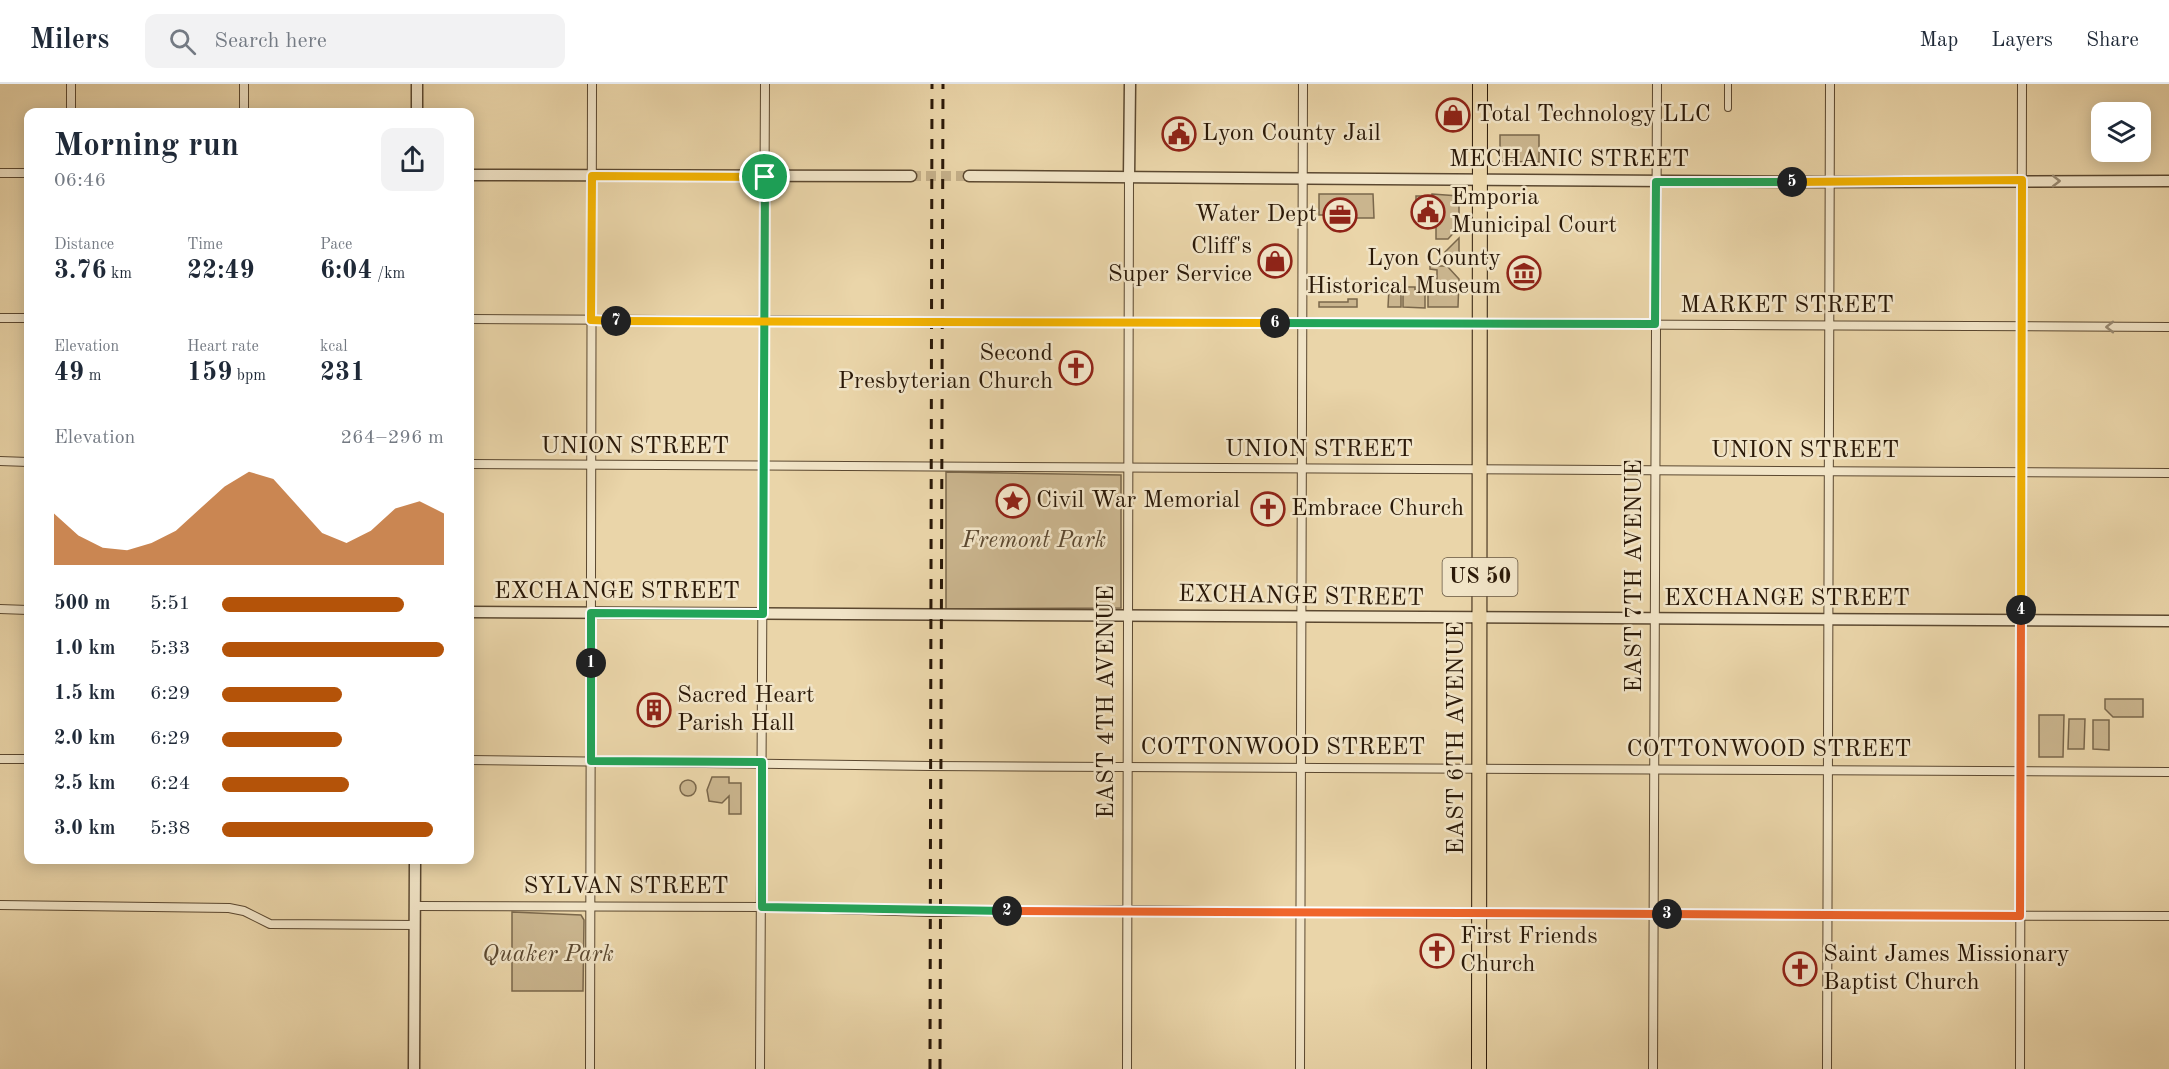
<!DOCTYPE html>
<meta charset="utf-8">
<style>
:root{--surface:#fff;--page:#f2f2f3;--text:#1f2937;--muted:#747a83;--line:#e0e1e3;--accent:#b45309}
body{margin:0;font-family:"Old Standard TT",serif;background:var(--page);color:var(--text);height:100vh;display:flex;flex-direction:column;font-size:22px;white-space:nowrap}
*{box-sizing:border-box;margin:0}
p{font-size:20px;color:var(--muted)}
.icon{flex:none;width:33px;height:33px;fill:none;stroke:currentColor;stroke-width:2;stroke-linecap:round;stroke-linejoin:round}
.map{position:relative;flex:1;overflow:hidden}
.sheet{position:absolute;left:24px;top:24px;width:450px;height:756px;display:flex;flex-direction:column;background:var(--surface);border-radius:12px;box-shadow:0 3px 15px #0003}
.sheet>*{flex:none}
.tools{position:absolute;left:2091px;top:18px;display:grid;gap:12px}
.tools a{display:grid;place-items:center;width:60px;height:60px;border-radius:12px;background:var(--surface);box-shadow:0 3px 15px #0003;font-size:30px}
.pin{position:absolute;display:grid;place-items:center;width:51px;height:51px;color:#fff;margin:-26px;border:3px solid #fff;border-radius:50%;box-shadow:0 2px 6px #0007}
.km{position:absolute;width:30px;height:30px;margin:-15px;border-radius:50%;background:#222;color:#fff;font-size:16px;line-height:30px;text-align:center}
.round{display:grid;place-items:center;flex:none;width:63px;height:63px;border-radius:12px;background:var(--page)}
.summary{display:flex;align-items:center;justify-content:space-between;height:102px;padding:0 30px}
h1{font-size:33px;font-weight:700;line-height:45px}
.figures{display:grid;grid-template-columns:repeat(3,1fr);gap:9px;height:102px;padding:6px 30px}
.figures div{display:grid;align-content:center}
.figures b{font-size:26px;font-weight:700}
.figures small{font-size:16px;font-weight:400}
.figures p{font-size:16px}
.chart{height:168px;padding:12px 30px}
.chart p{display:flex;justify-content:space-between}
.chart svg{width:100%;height:108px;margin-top:6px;fill:var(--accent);opacity:.7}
ul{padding:0 30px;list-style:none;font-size:20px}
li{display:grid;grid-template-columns:96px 72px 1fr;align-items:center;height:45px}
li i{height:15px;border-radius:8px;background:var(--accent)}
header{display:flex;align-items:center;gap:36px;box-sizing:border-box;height:84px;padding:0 30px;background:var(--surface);border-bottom:2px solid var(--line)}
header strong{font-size:28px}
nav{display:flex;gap:33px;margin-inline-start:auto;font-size:21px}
.search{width:420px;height:54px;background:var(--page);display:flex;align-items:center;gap:15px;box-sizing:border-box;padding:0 21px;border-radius:12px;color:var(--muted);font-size:22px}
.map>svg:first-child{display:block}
.green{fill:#cab58e;stroke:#7a674b;stroke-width:1.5}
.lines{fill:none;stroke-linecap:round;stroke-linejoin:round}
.tertiary-tunnel{stroke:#c4af89;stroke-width:10;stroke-dasharray:10 5;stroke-linecap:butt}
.pedestrian-casing{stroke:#5b4830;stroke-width:8}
.minor-casing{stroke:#5b4830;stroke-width:10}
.tertiary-casing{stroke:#5b4830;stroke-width:13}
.primary-casing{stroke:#2b1908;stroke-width:16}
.pedestrian{stroke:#f1e4c7;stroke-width:6}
.minor{stroke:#f1e4c7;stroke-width:8}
.tertiary{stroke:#f1e4c7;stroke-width:10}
.primary{stroke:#ead5a9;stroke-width:14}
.rail{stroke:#2b1908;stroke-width:3;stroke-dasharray:10 10;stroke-linecap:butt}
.oneway{stroke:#988971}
.split-1-casing{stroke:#fff;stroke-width:12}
.split-2-casing{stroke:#fff;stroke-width:12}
.split-3-casing{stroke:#fff;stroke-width:12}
.split-4-casing{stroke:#fff;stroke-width:12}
.split-5-casing{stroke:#fff;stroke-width:12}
.split-6-casing{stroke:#fff;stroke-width:12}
.split-7-casing{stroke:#fff;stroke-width:12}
.split-8-casing{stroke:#fff;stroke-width:12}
.split-1{stroke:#22a559;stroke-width:8}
.split-2{stroke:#22a559;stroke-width:8}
.split-3{stroke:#f0652b;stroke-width:8}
.split-4{stroke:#f0652b;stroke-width:8}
.split-5{stroke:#f5b400;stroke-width:8}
.split-6{stroke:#22a559;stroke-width:8}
.split-7{stroke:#f5b400;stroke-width:8}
.split-8{stroke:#f5b400;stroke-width:8}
.labels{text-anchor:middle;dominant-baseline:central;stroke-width:5;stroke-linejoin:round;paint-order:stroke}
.shield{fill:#f1e4c7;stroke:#665641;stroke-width:1.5}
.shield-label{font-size:22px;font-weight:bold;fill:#2b1908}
.poi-label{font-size:24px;fill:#2b1908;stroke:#f1e4c7;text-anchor:start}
.street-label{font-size:24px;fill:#2b1908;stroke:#f1e4c7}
.park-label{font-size:24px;font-style:italic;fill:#5b4830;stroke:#f1e4c7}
</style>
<header>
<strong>Milers</strong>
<div class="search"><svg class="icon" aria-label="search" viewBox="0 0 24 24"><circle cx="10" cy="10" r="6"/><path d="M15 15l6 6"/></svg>Search here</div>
<nav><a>Map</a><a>Layers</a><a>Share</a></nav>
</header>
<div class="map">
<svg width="2169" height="985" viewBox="0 0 2169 985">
<rect width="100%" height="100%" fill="#ead5a9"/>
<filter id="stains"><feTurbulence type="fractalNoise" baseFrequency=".00333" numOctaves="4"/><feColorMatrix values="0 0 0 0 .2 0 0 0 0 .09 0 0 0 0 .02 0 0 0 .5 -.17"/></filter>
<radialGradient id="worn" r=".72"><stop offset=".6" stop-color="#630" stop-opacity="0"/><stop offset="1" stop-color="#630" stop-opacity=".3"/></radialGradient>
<g class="green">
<path d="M1500,51H1539V78L1500,77Z"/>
<path d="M1319,110H1373L1374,134H1345V125H1327L1326,131H1319Z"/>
<path d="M1432,110L1459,112V143L1448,155H1436V127L1428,126V115H1432Z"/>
<rect x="1416" y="112" width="10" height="14"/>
<path d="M1459,154V180L1458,181L1445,168Z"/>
<path d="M1430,182H1447L1459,195L1458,223H1428V209L1437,208V186L1430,185Z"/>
<path d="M1386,201H1401V223H1388L1389,204Z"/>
<path d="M1403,203H1415V208L1425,209V224L1403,223Z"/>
<path d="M1348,215H1357V223H1319V218H1348Z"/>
<path d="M946,388L1121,391V524L946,525Z"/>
<path d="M2105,615H2143V633H2113L2105,625Z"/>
<path d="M2039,631H2064L2063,673H2039Z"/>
<path d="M2069,635H2085L2084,665H2068Z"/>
<path d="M2093,636H2109V666L2093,665Z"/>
<path d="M712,693H729V699H741V730H729V712L722,719L709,717L707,706Z"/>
<circle cx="688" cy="704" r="8"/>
<path d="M512,828L581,831L584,836L583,907H512Z"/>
</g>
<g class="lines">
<path class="tertiary-tunnel" d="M911,92H969"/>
<g class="pedestrian-casing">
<path id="pedestrian" d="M1728,24V0"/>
</g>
<g class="minor-casing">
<g id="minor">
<path d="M71,28V0"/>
<path d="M244,28V0"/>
<path d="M0,89H28"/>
<path d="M0,234H28"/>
<path d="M470,235L2169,243"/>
<path d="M0,377L28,378"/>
<path d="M470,380L2169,389"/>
<path d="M0,525L28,526"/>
<path d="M0,675H28"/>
<path d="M470,676L930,682L2169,688"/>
<path d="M0,821L229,824L244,827L270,840L415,841"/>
<path d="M415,822L762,823L929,828L1128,826L1408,830L2169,832"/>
<path d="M590,985L592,0"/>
<path d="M760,985L765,0"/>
<path d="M1127,985L1129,93"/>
<path d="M1300,985L1303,0"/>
<path d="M1653,985L1657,0"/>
<path d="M1827,985L1830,0"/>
<path d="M2020,985L2022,0"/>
</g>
</g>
<g class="tertiary-casing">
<g id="tertiary">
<path d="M417,28V0"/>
<path d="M470,91L911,92"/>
<path d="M969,92L1815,98L2169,97"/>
<path d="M1129,93L1130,0"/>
<path d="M470,528L2169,537"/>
<path d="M414,985L415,776"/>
</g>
</g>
<g class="primary-casing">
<path id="primary" d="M1479,985L1480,0"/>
</g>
<use href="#pedestrian" class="pedestrian"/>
<use href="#minor" class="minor"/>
<use href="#tertiary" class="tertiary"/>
<use href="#primary" class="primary"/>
<g class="rail">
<path d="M930,985L932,0"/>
<path d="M940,985L943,0"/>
</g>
</g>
<defs><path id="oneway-chevron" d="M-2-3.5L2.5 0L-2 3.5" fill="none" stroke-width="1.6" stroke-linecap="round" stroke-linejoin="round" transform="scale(1.5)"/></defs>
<g class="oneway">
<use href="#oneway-chevron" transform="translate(2056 97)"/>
<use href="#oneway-chevron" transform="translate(2110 243) rotate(180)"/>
</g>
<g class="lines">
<g class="split-1-casing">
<path id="split-1" d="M591,579V529L763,530L765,93"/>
</g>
<g class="split-2-casing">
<path id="split-2" d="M591,579V677L762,678V823L1007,827"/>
</g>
<g class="split-3-casing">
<path id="split-3" d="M1007,827L1667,830"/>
</g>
<g class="split-4-casing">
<path id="split-4" d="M1667,830L2020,832L2021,526"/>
</g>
<g class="split-5-casing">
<path id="split-5" d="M1792,98L2022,96L2021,526"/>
</g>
<g class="split-6-casing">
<path id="split-6" d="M1275,239L1655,240L1656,98H1792"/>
</g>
<g class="split-7-casing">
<path id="split-7" d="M616,237L1275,239"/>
</g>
<g class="split-8-casing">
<path id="split-8" d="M616,237L591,236L592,92L765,93"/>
</g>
<use href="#split-1" class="split-1"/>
<use href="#split-2" class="split-2"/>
<use href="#split-3" class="split-3"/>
<use href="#split-4" class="split-4"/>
<use href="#split-5" class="split-5"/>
<use href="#split-6" class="split-6"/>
<use href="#split-7" class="split-7"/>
<use href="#split-8" class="split-8"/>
</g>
<defs>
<g id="shop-ring" transform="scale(1.725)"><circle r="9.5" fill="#f1e4c7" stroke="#8f2418" stroke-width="1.5"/><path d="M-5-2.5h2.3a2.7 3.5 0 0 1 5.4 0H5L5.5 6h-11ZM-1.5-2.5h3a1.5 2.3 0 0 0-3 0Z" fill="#8f2418"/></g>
<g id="civic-ring" transform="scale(1.725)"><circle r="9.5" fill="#f1e4c7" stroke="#8f2418" stroke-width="1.5"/><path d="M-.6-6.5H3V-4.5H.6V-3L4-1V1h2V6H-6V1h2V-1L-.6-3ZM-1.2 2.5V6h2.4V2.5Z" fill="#8f2418"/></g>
<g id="office-ring" transform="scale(1.725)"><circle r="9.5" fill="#f1e4c7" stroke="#8f2418" stroke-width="1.5"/><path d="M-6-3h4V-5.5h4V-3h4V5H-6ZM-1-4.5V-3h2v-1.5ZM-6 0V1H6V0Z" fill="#8f2418"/></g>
<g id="museum-ring" transform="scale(1.725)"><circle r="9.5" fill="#f1e4c7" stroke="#8f2418" stroke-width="1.5"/><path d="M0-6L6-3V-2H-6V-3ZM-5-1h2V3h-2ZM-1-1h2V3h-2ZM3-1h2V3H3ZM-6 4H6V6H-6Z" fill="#8f2418"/></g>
<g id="church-ring" transform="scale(1.725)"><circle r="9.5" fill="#f1e4c7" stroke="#8f2418" stroke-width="1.5"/><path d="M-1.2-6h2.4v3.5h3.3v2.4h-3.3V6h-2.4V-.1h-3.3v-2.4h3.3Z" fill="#8f2418"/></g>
<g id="sight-ring" transform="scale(1.725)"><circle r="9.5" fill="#f1e4c7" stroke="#8f2418" stroke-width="1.5"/><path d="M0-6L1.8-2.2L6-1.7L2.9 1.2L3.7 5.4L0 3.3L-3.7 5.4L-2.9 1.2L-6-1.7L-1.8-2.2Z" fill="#8f2418"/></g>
<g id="building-ring" transform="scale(1.725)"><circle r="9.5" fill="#f1e4c7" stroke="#8f2418" stroke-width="1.5"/><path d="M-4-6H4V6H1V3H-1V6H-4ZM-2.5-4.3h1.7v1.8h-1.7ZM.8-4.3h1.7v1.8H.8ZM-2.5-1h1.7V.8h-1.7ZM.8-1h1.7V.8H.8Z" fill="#8f2418"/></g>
</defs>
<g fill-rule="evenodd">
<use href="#shop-ring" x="1453" y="31"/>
<use href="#civic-ring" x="1179" y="50"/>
<use href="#civic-ring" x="1428" y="128"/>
<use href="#office-ring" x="1340" y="131"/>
<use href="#shop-ring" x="1275" y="177"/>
<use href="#museum-ring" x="1524" y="189"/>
<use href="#church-ring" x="1076" y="284"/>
<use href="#sight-ring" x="1013" y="417"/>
<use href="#church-ring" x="1268" y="425"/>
<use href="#building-ring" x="654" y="626"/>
<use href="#church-ring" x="1437" y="867"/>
<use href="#church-ring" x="1800" y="885"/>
</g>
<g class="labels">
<rect class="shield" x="1442.5" y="474" width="75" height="38" rx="4.5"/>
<g class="shield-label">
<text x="1480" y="493">US 50</text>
</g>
<g class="poi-label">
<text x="1476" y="31">Total Technology LLC</text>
<text x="1202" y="50">Lyon County Jail</text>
<text x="1451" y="114">Emporia<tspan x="1451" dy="28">Municipal Court</tspan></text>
<text x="1317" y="131" text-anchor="end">Water Dept</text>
<text x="1252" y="163" text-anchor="end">Cliff's<tspan x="1252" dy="28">Super Service</tspan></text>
<text x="1501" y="175" text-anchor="end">Lyon County<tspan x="1501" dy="28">Historical Museum</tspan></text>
<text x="1053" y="270" text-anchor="end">Second<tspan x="1053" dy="28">Presbyterian Church</tspan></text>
<text x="1036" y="417">Civil War Memorial</text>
<text x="1291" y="425">Embrace Church</text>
<text x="677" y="612">Sacred Heart<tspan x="677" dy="28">Parish Hall</tspan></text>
<text x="1460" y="853">First Friends<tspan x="1460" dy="28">Church</tspan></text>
<text x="1823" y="871">Saint James Missionary<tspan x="1823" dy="28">Baptist Church</tspan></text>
</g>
<g class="street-label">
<text x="1569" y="76">MECHANIC STREET</text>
<text x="1787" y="222">MARKET STREET</text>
<text x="635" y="363">UNION STREET</text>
<text x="1319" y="366">UNION STREET</text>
<text x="1805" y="367">UNION STREET</text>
<text transform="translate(1635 492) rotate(-90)">EAST 7TH AVENUE</text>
<text x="617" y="508">EXCHANGE STREET</text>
<text transform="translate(1301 513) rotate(1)">EXCHANGE STREET</text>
<text x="1787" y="515">EXCHANGE STREET</text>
<text transform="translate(1107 618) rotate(-90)">EAST 4TH AVENUE</text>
<text transform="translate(1457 654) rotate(-90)">EAST 6TH AVENUE</text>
<text x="1283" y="664">COTTONWOOD STREET</text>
<text x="1769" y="666">COTTONWOOD STREET</text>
<text x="626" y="803">SYLVAN STREET</text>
</g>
<g class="park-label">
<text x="1034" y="457">Fremont Park</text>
<text x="548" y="871">Quaker Park</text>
</g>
</g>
<rect width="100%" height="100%" filter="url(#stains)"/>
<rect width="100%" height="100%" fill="url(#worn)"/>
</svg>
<div class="tools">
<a><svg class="icon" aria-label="layers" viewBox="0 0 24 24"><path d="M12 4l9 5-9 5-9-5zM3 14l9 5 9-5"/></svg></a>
</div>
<div class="pin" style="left:765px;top:93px;background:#1e9e55"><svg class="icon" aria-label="arrive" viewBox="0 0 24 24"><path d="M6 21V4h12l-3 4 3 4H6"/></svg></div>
<b class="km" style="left:591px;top:579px">1</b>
<b class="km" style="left:1007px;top:827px">2</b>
<b class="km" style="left:1667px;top:830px">3</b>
<b class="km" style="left:2021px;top:526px">4</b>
<b class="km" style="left:1792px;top:98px">5</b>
<b class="km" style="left:1275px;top:239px">6</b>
<b class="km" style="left:616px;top:237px">7</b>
<section class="sheet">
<div class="summary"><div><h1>Morning run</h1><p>06:46</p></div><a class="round"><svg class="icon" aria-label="share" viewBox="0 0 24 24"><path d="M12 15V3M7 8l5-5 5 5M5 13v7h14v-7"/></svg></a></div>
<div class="figures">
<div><p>Distance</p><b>3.76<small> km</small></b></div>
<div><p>Time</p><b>22:49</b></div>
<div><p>Pace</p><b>6:04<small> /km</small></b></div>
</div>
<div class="figures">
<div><p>Elevation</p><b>49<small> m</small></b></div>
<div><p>Heart rate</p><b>159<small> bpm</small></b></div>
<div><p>kcal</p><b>231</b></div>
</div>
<div class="chart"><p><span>Elevation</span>264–296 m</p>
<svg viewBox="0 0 160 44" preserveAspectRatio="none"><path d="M0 44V23L10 32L20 37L30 38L40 35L50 30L60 21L70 12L80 6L90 9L100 20L110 31L120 35L130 30L140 21L150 18L160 23V44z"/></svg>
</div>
<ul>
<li><b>500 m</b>5:51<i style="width:82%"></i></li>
<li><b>1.0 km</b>5:33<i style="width:100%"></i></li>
<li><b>1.5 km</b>6:29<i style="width:54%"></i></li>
<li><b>2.0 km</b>6:29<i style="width:54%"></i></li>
<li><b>2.5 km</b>6:24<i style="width:57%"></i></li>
<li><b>3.0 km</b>5:38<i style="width:95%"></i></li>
</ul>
</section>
</div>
